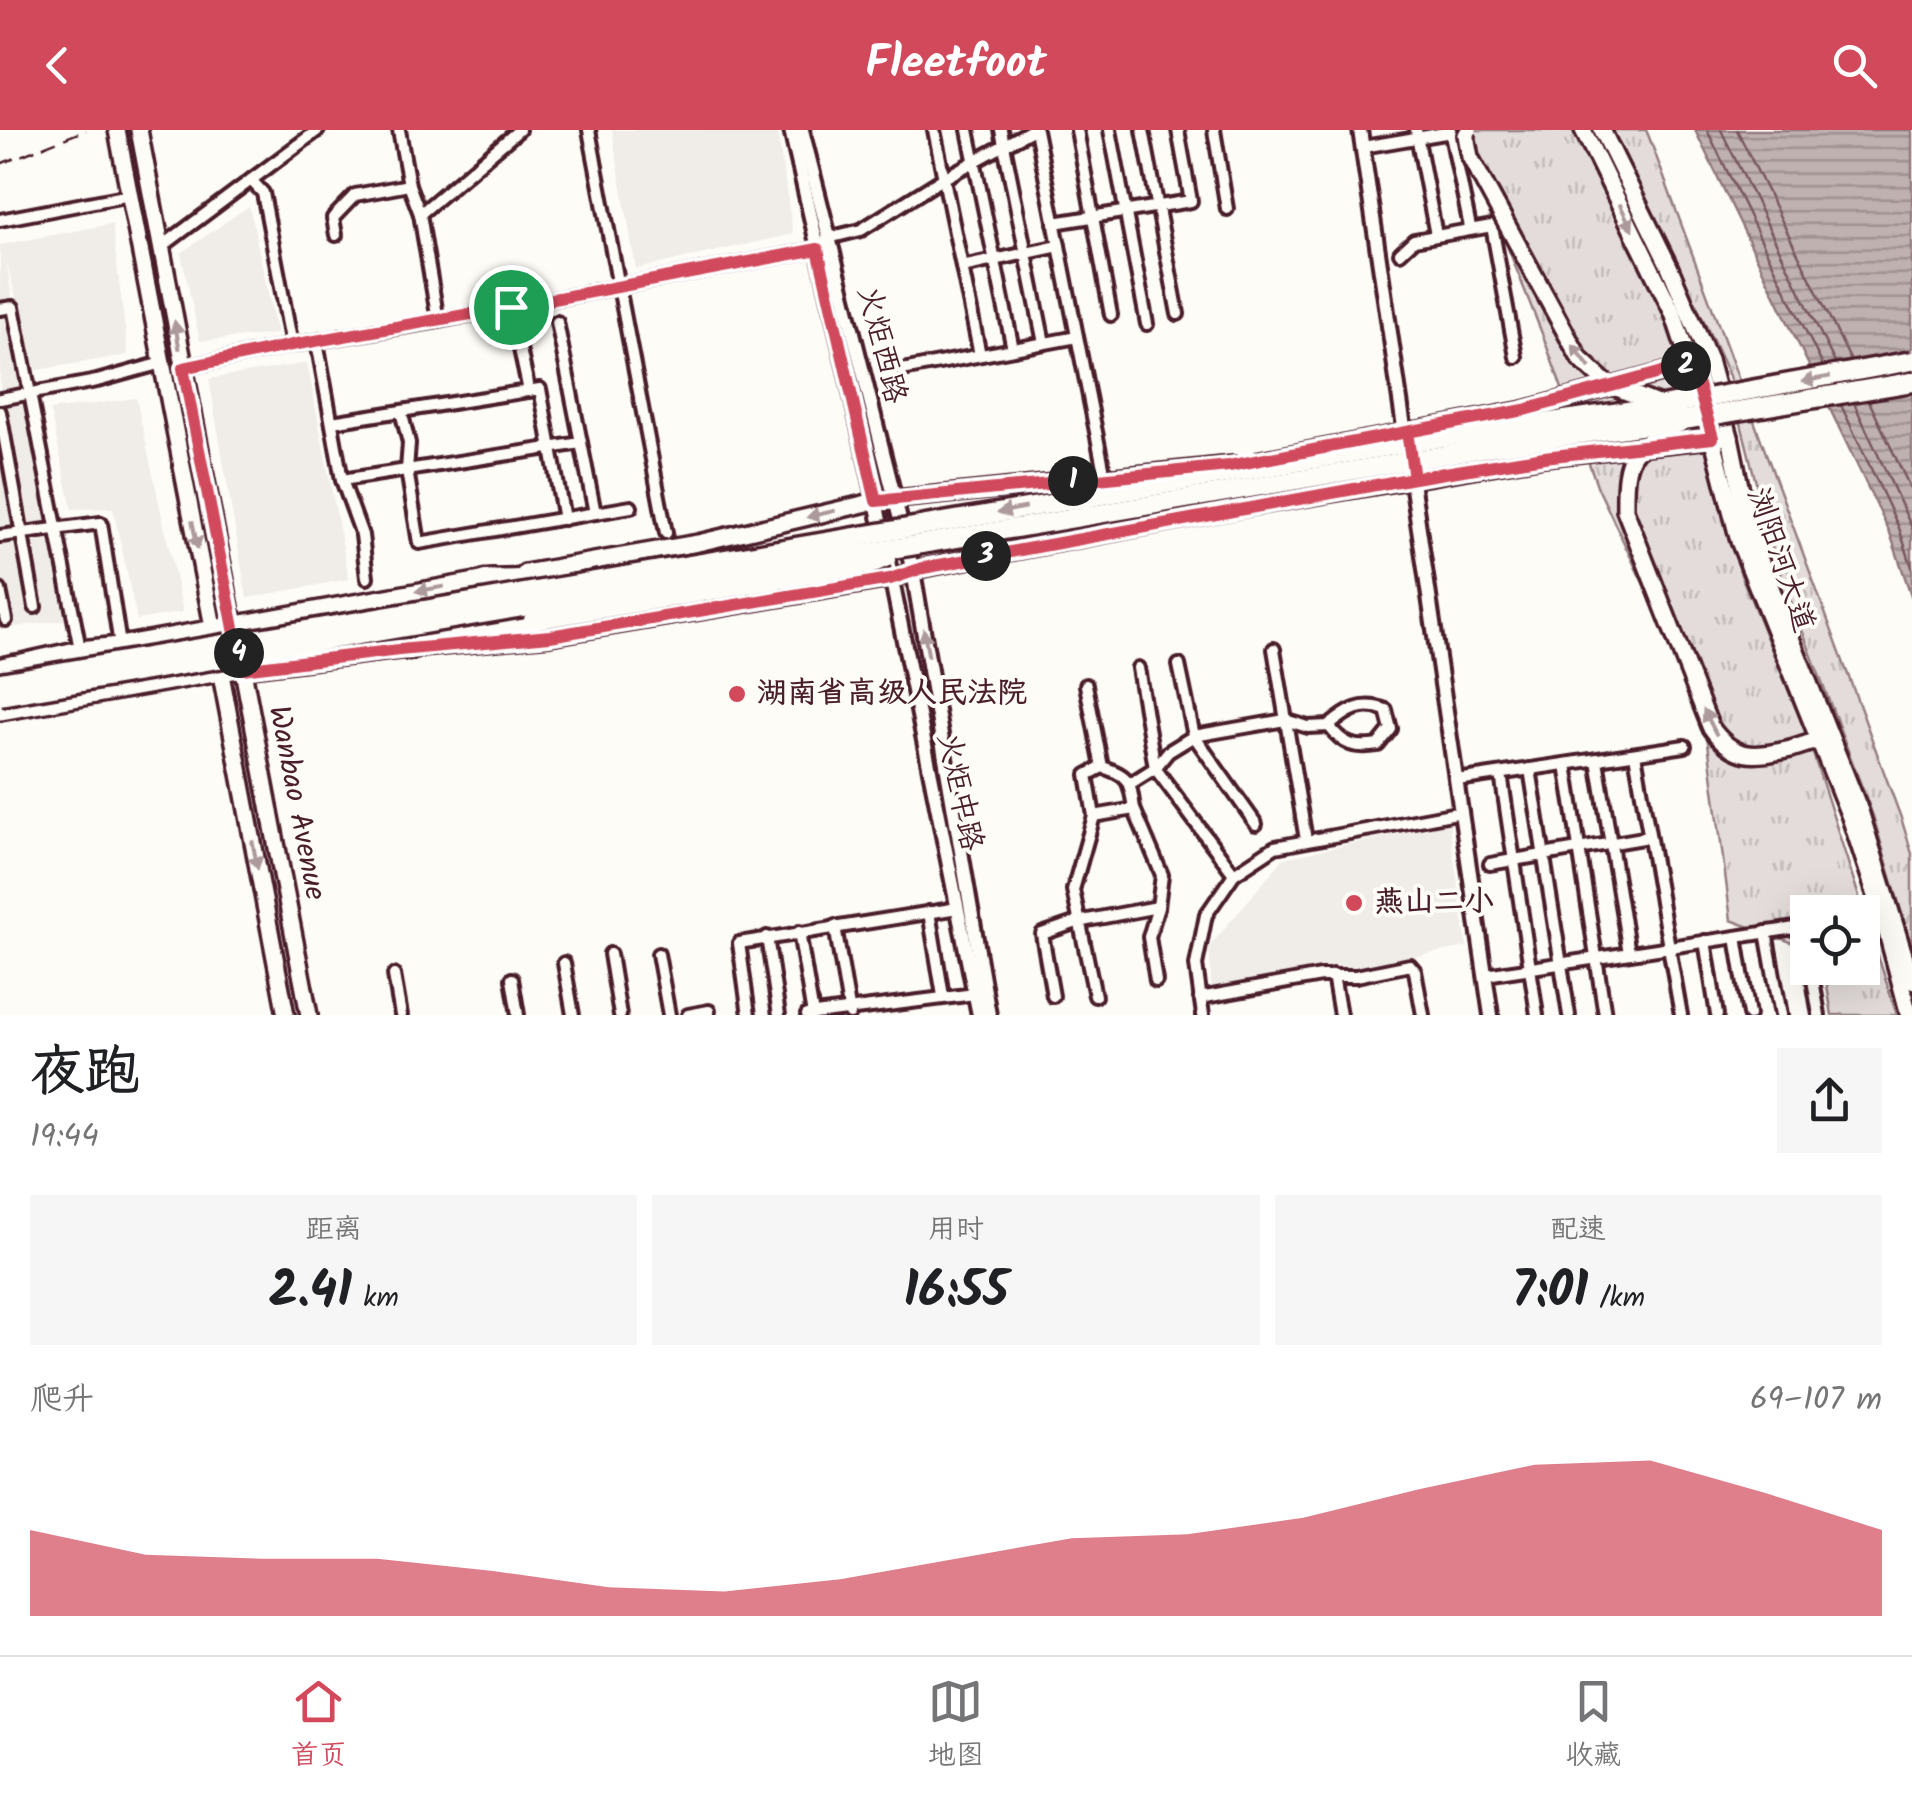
<!DOCTYPE html>
<html lang="zh">
<meta charset="utf-8">
<style>
:root{--surface:#fff;--page:#f6f6f6;--text:#202124;--muted:#757577;--line:#e0e0e0;--accent:#d1495b}
body{margin:0;font-family:Kalam,"LXGW WenKai TC",sans-serif;background:var(--page);color:var(--text);height:100vh;display:flex;flex-direction:column;font-size:38px;white-space:nowrap}
*{box-sizing:border-box;margin:0}
p{font-size:32px;color:var(--muted)}
.icon{flex:none;width:55px;height:55px;fill:none;stroke:currentColor;stroke-width:2;stroke-linecap:round;stroke-linejoin:round}
.map{position:relative;height:885px;overflow:hidden}
.sheet{display:flex;flex-direction:column;background:var(--surface);flex:1}
.sheet>*{flex:none}
.fabs{position:absolute;left:1790px;top:765px;display:grid;gap:20px}
.fabs a{display:grid;place-items:center;width:90px;height:90px;border-radius:0px;background:var(--surface);box-shadow:0 10px 40px #0002;font-size:50px}
.pin{position:absolute;display:grid;place-items:center;width:85px;height:85px;color:#fff;margin:-42px;border:5px solid #fff;border-radius:50%;box-shadow:0 2px 10px #0007}
.km{position:absolute;width:50px;height:50px;margin:-25px;border-radius:50%;background:#222;color:#fff;font-size:28px;line-height:50px;text-align:center}
.round{display:grid;place-items:center;flex:none;width:105px;height:105px;border-radius:0px;background:var(--page)}
.headline{display:flex;align-items:center;justify-content:space-between;height:170px;padding:0 30px}
h1{font-size:55px;font-weight:800;line-height:75px}
.metrics{display:grid;grid-template-columns:repeat(3,1fr);gap:15px;height:170px;padding:10px 30px}
.metrics div{display:grid;align-content:center;border-radius:0px;background:var(--page);text-align:center}
.metrics b{font-size:50px;font-weight:800}
.metrics small{font-size:28px;font-weight:400}
.metrics p{font-size:28px}
.chart{height:280px;padding:20px 30px}
.chart p{display:flex;justify-content:space-between}
.chart svg{width:100%;height:180px;margin-top:10px;fill:var(--accent);opacity:.7}
header{display:flex;justify-content:space-between;align-items:center;height:130px;padding:0 30px;background:var(--accent);color:#fff;font-size:45px;font-weight:800}
.tab-bar{display:flex;justify-content:space-around;align-items:center;height:140px;border-top:2px solid var(--line);background:var(--surface);font-size:28px;color:var(--muted)}
.tab-bar a{display:grid;justify-items:center;gap:5px}
.tab-bar .active{color:var(--accent)}
.map>svg:first-child{display:block}
.built{fill:#f0ece8}
.grass{fill:url(#grass-tufts);stroke:#967e82;stroke-width:2.5}
.water{fill:url(#water-rules);stroke:#91777b;stroke-width:2.5}
.lines{fill:none;stroke-linecap:round;stroke-linejoin:round}
.shore{stroke:#795961;stroke-width:2.5}
.minor-casing{stroke:#4a1f2b;stroke-width:18}
.tertiary-casing{stroke:#4a1f2b;stroke-width:20}
.secondary-casing{stroke:#4a1f2b;stroke-width:22}
.trunk-casing{stroke:#4a1f2b;stroke-width:25}
.minor{stroke:#fdfcf7;stroke-width:10}
.tertiary{stroke:#fdfcf7;stroke-width:12}
.secondary{stroke:#fdfcf7;stroke-width:15}
.trunk{stroke:#fdfcf7;stroke-width:18}
.rail{stroke:#4a1f2b;stroke-width:2.5;stroke-dasharray:15 8;stroke-linecap:butt}
.secondary-bridge-casing{stroke:#4a1f2b;stroke-width:22;stroke-linecap:butt}
.trunk-bridge-casing{stroke:#4a1f2b;stroke-width:25;stroke-linecap:butt}
.secondary-bridge{stroke:#fdfcf7;stroke-width:15}
.trunk-bridge{stroke:#fdfcf7;stroke-width:18}
.oneway{fill:#ac999b}
.route-casing{stroke:#fff;stroke-width:20}
.route{stroke:#d1495b;stroke-width:12}
.poi-dot{fill:#d1495b;stroke:#fdfcf7;stroke-width:4}
.labels{text-anchor:middle;dominant-baseline:central;stroke-width:8;stroke-linejoin:round;paint-order:stroke}
.street-label{font-size:30px;fill:#4a1f2b;stroke:#fdfcf7}
.poi-label{font-size:30px;font-weight:bold;fill:#4a1f2b;stroke:#fdfcf7;text-anchor:start}
</style>
<header><svg class="icon" aria-label="back" viewBox="0 0 24 24"><path d="M15 5l-7 7 7 7"/></svg>Fleetfoot<svg class="icon" aria-label="search" viewBox="0 0 24 24"><circle cx="10" cy="10" r="6"/><path d="M15 15l6 6"/></svg></header>
<div class="map">
<svg width="1912" height="885" viewBox="0 0 1912 885">
<defs>
<pattern id="grass-tufts" width="24" height="20" patternUnits="userSpaceOnUse" patternTransform="scale(2.5)"><rect width="24" height="20" fill="#e3dcda"/><path d="M3 7l-1-3M5 7V3M7 7l1-3M15 17l-1-3M17 17v-4M19 17l1-3" fill="none" stroke="#c4bcbb"/></pattern>
<pattern id="water-rules" width="6" height="5" patternUnits="userSpaceOnUse" patternTransform="scale(2.5)"><rect width="6" height="5" fill="#c0b1b1"/><path d="M0 2.5h6" fill="none" stroke="#9e8f90"/></pattern>
</defs>
<rect width="100%" height="100%" fill="#fdfcf7"/>
<filter id="ink" filterUnits="userSpaceOnUse"><feTurbulence type="fractalNoise" baseFrequency=".01" numOctaves="2"/><feDisplacementMap in="SourceGraphic" scale="20" xChannelSelector="R" yChannelSelector="G"/><feConvolveMatrix kernelMatrix="1 2 1 2 8 2 1 2 1" color-interpolation-filters="sRGB"/></filter>
<g filter="url(#ink)">
<g class="built">
<path d="M612,0H777L793,104L636,139Z"/>
<path d="M249,76L277,204L200,211L181,123Z"/>
<path d="M112,94L128,225L36,240L6,131L66,490L0,499V115Z"/>
<path d="M307,233L349,449L247,468L209,249Z"/>
<path d="M136,268L183,482L137,490L113,378L72,379L50,280Z"/>
<path d="M1449,693L1467,817L1212,862L1209,817L1284,728Z"/>
</g>
<g class="grass">
<path d="M1461,0H1577L1673,183L1741,445L1808,608L1897,885H1832L1824,838H1862V782H1808L1807,818L1731,790L1704,582L1598,358L1543,206Z"/>
<path d="M1611,0H1646L1649,7L1901,688L1912,724V818L1873,686L1776,432L1729,246L1675,128Z"/>
</g>
<path class="water" d="M1695,0H1912V468L1890,403Z"/>
<g class="lines">
<g class="shore">
<path d="M1707,0L1823,236"/>
<path d="M1721,0L1835,233"/>
<path d="M1737,0L1851,231"/>
<path d="M1869,271L1912,362"/>
<path d="M1854,273L1912,398"/>
<path d="M1841,275L1899,398L1912,437"/>
</g>
<g class="minor-casing">
<g id="minor">
<path d="M399,0L409,55L420,84"/>
<path d="M589,0L666,403"/>
<path d="M934,0L980,225"/>
<path d="M968,0L1013,219"/>
<path d="M1001,0L1044,213"/>
<path d="M1036,0L1103,337"/>
<path d="M1077,0L1111,185"/>
<path d="M1110,0L1147,194"/>
<path d="M1143,0L1178,184"/>
<path d="M1214,0L1227,79"/>
<path d="M1416,0L1436,105"/>
<path d="M1450,0L1470,97"/>
<path d="M1363,17L1451,2"/>
<path d="M251,50L263,63L292,215"/>
<path d="M0,90L130,65"/>
<path d="M1054,93L1191,71L1178,0"/>
<path d="M336,105L333,88L355,65L409,55"/>
<path d="M160,118L318,0"/>
<path d="M1400,123L1414,110L1492,96L1516,227"/>
<path d="M962,137L1059,116"/>
<path d="M511,177L529,261"/>
<path d="M0,179L13,177L80,519"/>
<path d="M438,191L420,84L519,0"/>
<path d="M557,192L595,383"/>
<path d="M317,212L342,350L362,405L367,448"/>
<path d="M183,238L292,215L438,191L818,119L828,108L861,100L944,48L1032,0"/>
<path d="M902,240L1077,207"/>
<path d="M0,269L97,251L162,233"/>
<path d="M401,281L409,313L407,340L419,413L631,377"/>
<path d="M0,282L35,477"/>
<path d="M332,292L540,259L564,389"/>
<path d="M342,350L581,313"/>
<path d="M0,406L101,393L120,515"/>
<path d="M0,460L6,490"/>
<path d="M1274,519L1306,710"/>
<path d="M1179,535L1194,606L1256,694"/>
<path d="M1138,538L1155,638L1234,744"/>
<path d="M1086,555L1102,637L1087,645L1094,686"/>
<path d="M1635,624L1681,885"/>
<path d="M1597,630L1629,823"/>
<path d="M1566,634L1605,885"/>
<path d="M1530,639L1569,885"/>
<path d="M1501,644L1537,885"/>
<path d="M1457,650L1685,616"/>
<path d="M1131,653L1155,638L1168,622L1194,606L1285,590L1308,597L1329,596C1343,615 1355,619 1378,615L1391,599L1386,580C1362,571 1348,580 1329,596"/>
<path d="M1134,679L1162,745L1158,777L1149,807L1156,851"/>
<path d="M1490,734L1649,707"/>
<path d="M929,782L943,866"/>
<path d="M1862,787L1882,784"/>
<path d="M835,796L850,884"/>
<path d="M1804,796L1808,815"/>
<path d="M799,802L813,885"/>
<path d="M1766,802L1781,885"/>
<path d="M767,807L779,885"/>
<path d="M1736,807L1749,885"/>
<path d="M1705,811L1717,885"/>
<path d="M610,824L620,885"/>
<path d="M658,824L669,885"/>
<path d="M564,833L573,885"/>
<path d="M1811,838L1819,885"/>
<path d="M394,845L401,885"/>
<path d="M1333,845L1340,885"/>
<path d="M1486,845L1808,796"/>
<path d="M512,849L518,885"/>
<path d="M1053,866L1042,804L1077,792L1158,777"/>
<path d="M1095,866L1073,760L1094,686L1134,679C1130,652 1130,645 1102,637"/>
<path d="M1200,868L1321,846H1356L1410,835L1415,841L1423,885"/>
<path d="M688,885L709,881"/>
<path d="M749,885L739,813L958,778"/>
<path d="M807,885L975,864"/>
<path d="M1203,885L1196,835L1206,785L1234,744L1275,717L1462,682"/>
</g>
</g>
<g class="tertiary-casing">
<g id="tertiary">
<path d="M791,0L876,371L979,885"/>
<path d="M802,0L913,441L989,885"/>
<path d="M1360,0L1491,885"/>
</g>
</g>
<g class="secondary-casing">
<g id="secondary">
<path d="M117,0L215,507"/>
<path d="M139,0L235,503"/>
<path d="M1583,0L1673,183L1705,280"/>
<path d="M1602,0L1669,136L1709,230L1730,307L1750,405L1860,681L1912,851"/>
<path d="M1711,302L1739,411L1850,687L1882,784L1909,885"/>
<path d="M1261,330L1524,280L1709,230"/>
<path d="M525,443L698,413L876,371L1233,335"/>
<path d="M241,530L309,885"/>
<path d="M219,534L286,885"/>
<path d="M4,536L80,519L120,515L493,448"/>
<path d="M0,582L242,539L399,520L550,506L890,449L923,438L1236,379L1544,327L1730,307"/>
<path d="M1791,619L1828,607"/>
</g>
</g>
<g class="trunk-casing">
<g id="trunk">
<path d="M485,450L552,448"/>
<path d="M409,520L435,508L533,490"/>
<path d="M0,538L13,535"/>
</g>
</g>
<use href="#minor" class="minor"/>
<use href="#tertiary" class="tertiary"/>
<use href="#secondary" class="secondary"/>
<use href="#trunk" class="trunk"/>
<path class="rail" d="M0,34L86,0"/>
<g class="secondary-bridge-casing">
<g id="secondary-bridge">
<path d="M1469,0L1466,5L1470,27L1580,229L1607,254L1662,276"/>
<path d="M1680,294C1631,317 1624,323 1625,380L1710,596C1734,631 1754,627 1791,619"/>
</g>
</g>
<g class="trunk-bridge-casing">
<g id="trunk-bridge">
<path d="M533,490L869,435L887,427"/>
<path d="M0,552L1445,307L1662,276L1912,231"/>
<path d="M0,566L529,476L910,416L1497,316L1690,289L1912,252"/>
</g>
</g>
<use href="#secondary-bridge" class="secondary-bridge"/>
<use href="#trunk-bridge" class="trunk-bridge"/>
</g>
<defs><path id="oneway-solid" d="M-6-.8H1V-3.2L6.5 0L1 3.2V.8H-6Z" transform="scale(2.5)"/></defs>
<g class="oneway">
<use href="#oneway-solid" transform="translate(1626 87) rotate(64)"/>
<use href="#oneway-solid" transform="translate(177 205) rotate(-100)"/>
<use href="#oneway-solid" transform="translate(1581 226) rotate(-127)"/>
<use href="#oneway-solid" transform="translate(1816 249) rotate(170)"/>
<use href="#oneway-solid" transform="translate(1012 380) rotate(170)"/>
<use href="#oneway-solid" transform="translate(821 384) rotate(167)"/>
<use href="#oneway-solid" transform="translate(195 405) rotate(79)"/>
<use href="#oneway-solid" transform="translate(430 459) rotate(170)"/>
<use href="#oneway-solid" transform="translate(926 513) rotate(-100)"/>
<use href="#oneway-solid" transform="translate(1710 592) rotate(-117)"/>
<use href="#oneway-solid" transform="translate(255 725) rotate(79)"/>
</g>
</g>
<g class="lines" filter="url(#ink)">
<g class="route-casing">
<path id="route" d="M511,177L818,119L876,371L1229,336L1407,302L1414,348L1544,327L1713,308L1692,234L1524,280L1407,302L1414,348L923,438L890,449L550,506L399,520L242,539L183,238L292,215L511,177"/>
</g>
<use href="#route" class="route"/>
</g>
<g class="poi-dot">
<circle cx="737" cy="564" r="10"/>
<circle cx="1354" cy="773" r="10"/>
</g>
<g class="labels">
<g class="street-label">
<text transform="translate(881 215) rotate(76)">火炬西路</text>
<text transform="translate(1780 430) rotate(71)">浏阳河大道</text>
<text transform="translate(959 662) rotate(78)">火炬中路</text>
<text transform="translate(296 673) rotate(79)">Wanbao Avenue</text>
</g>
<g class="poi-label">
<text x="757" y="564">湖南省高级人民法院</text>
<text x="1374" y="773">燕山二小</text>
</g>
</g>
</svg>
<div class="fabs">
<a><svg class="icon" aria-label="locate" viewBox="0 0 24 24"><circle cx="12" cy="12" r="6"/><path d="M12 2v4M12 18v4M2 12h4M18 12h4"/></svg></a>
</div>
<div class="pin" style="left:511px;top:177px;background:#1e9e55"><svg class="icon" aria-label="arrive" viewBox="0 0 24 24"><path d="M6 21V4h12l-3 4 3 4H6"/></svg></div>
<b class="km" style="left:1073px;top:351px">1</b>
<b class="km" style="left:1686px;top:236px">2</b>
<b class="km" style="left:986px;top:426px">3</b>
<b class="km" style="left:239px;top:523px">4</b>
</div>
<section class="sheet">
<div class="headline"><div><h1>夜跑</h1><p>19:44</p></div><a class="round"><svg class="icon" aria-label="share" viewBox="0 0 24 24"><path d="M12 15V3M7 8l5-5 5 5M5 13v7h14v-7"/></svg></a></div>
<div class="metrics">
<div><p>距离</p><b>2.41<small> km</small></b></div>
<div><p>用时</p><b>16:55</b></div>
<div><p>配速</p><b>7:01<small> /km</small></b></div>
</div>
<div class="chart"><p><span>爬升</span>69–107 m</p>
<svg viewBox="0 0 160 44" preserveAspectRatio="none"><path d="M0 44V23L10 29L20 30L30 30L40 33L50 37L60 38L70 35L80 30L90 25L100 24L110 20L120 13L130 7L140 6L150 14L160 23V44z"/></svg>
</div>
</section>
<nav class="tab-bar">
<a class="active"><svg class="icon" aria-label="home" viewBox="0 0 24 24"><path d="M3 11l9-7 9 7M6 9v11h12V9"/></svg>首页</a>
<a><svg class="icon" aria-label="map" viewBox="0 0 24 24"><path d="M3 6l6-2 6 2 6-2v14l-6 2-6-2-6 2zM9 4v14M15 6v14"/></svg>地图</a>
<a><svg class="icon" aria-label="saved" viewBox="0 0 24 24"><path d="M7 4h10v16l-5-4-5 4z"/></svg>收藏</a>
</nav>
